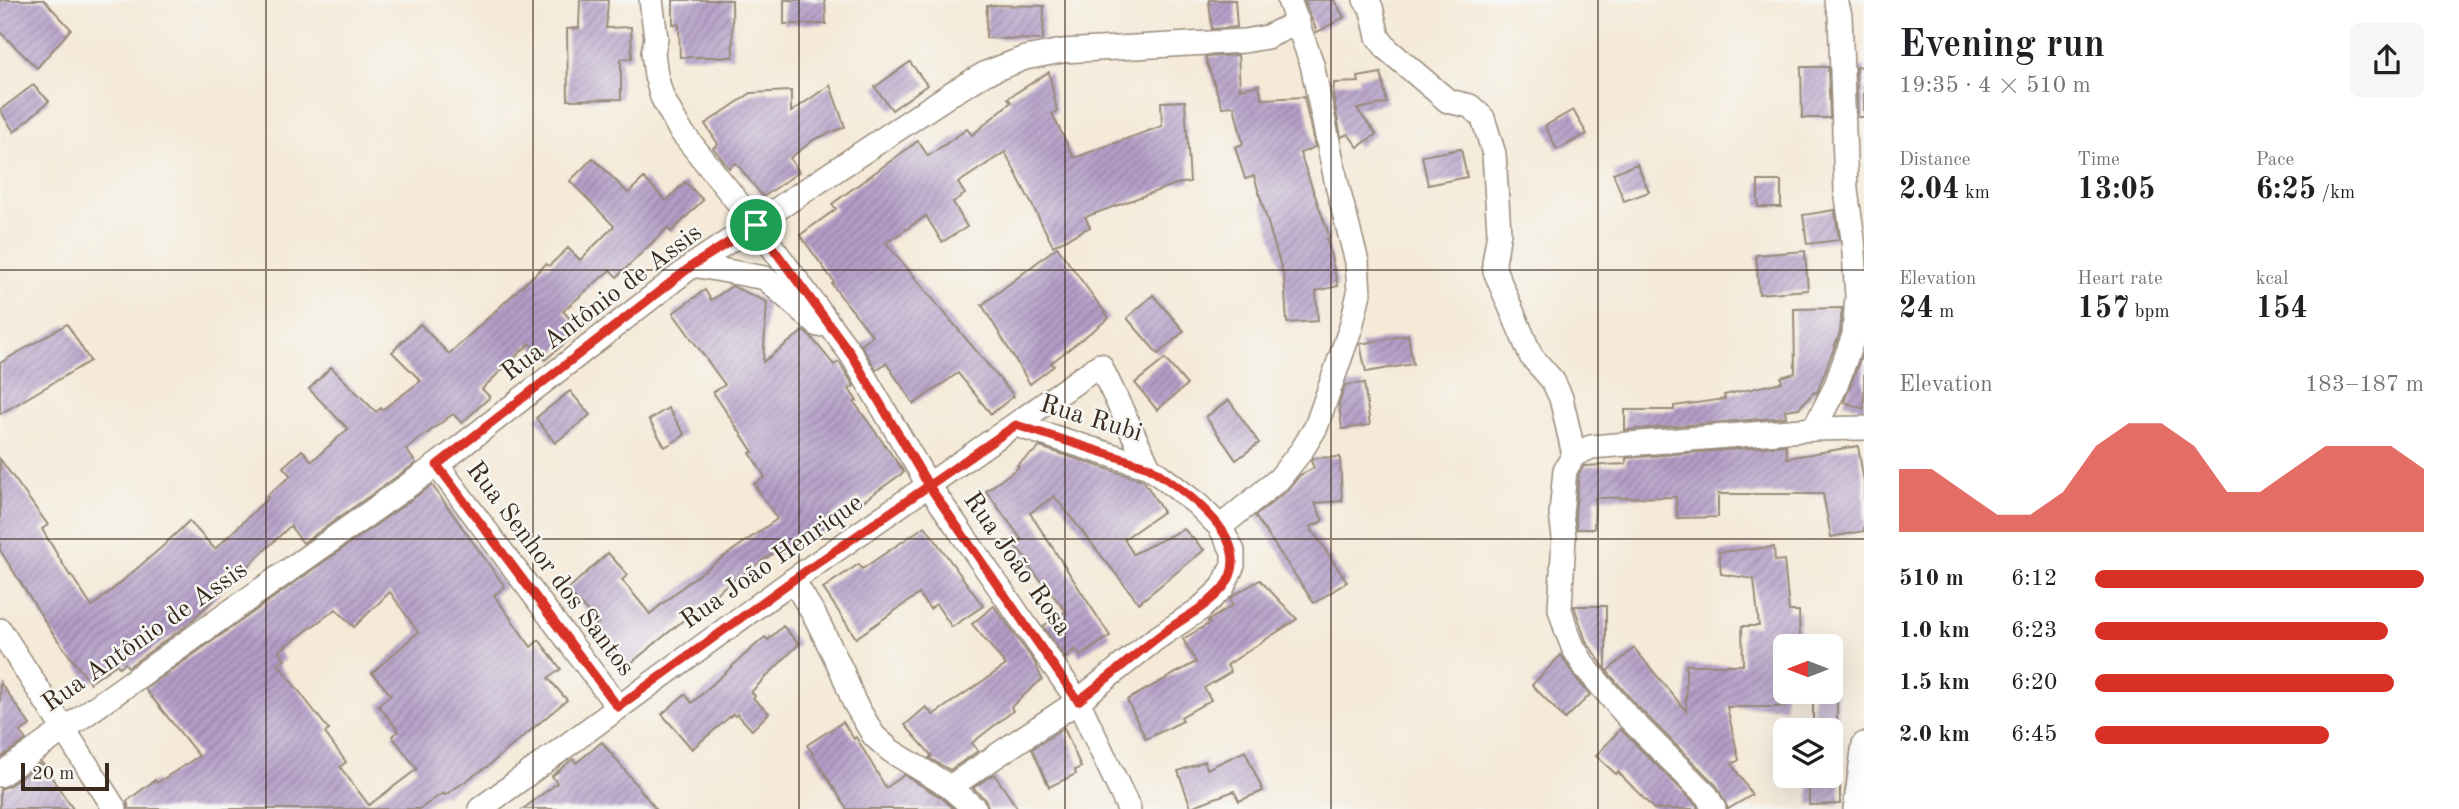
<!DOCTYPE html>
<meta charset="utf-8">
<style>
:root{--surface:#fff;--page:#f6f6f6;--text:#202124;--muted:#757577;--accent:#d93025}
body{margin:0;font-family:"Old Standard TT",serif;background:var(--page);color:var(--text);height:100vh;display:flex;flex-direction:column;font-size:26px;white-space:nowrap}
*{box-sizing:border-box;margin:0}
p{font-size:23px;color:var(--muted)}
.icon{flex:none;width:38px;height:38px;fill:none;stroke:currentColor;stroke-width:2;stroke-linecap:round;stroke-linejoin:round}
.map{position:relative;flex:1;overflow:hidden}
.drawer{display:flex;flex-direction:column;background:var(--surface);width:595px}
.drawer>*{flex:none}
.needle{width:46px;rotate:270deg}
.fabs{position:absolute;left:1773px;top:634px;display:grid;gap:14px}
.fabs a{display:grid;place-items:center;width:70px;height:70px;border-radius:10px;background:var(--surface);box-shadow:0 7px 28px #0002;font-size:35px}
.scale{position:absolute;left:21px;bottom:18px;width:88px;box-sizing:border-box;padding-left:7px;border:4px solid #3b2a1e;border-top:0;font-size:19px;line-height:24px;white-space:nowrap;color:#3b2a1e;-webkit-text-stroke:5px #f6f6f2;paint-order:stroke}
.pin{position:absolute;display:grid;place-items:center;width:60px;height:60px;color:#fff;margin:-30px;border:4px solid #fff;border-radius:50%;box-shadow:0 2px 7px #0007}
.round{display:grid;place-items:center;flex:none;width:74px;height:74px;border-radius:10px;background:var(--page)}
.overview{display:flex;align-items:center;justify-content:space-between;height:119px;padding:0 35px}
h1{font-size:38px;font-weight:700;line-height:52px}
.figures{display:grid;grid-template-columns:repeat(3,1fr);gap:10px;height:119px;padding:7px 35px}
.figures div{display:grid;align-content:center}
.figures b{font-size:30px;font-weight:700}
.figures small{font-size:19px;font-weight:400}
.figures p{font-size:19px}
.chart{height:196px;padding:14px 35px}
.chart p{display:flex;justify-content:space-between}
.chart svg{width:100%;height:126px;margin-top:7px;fill:var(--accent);opacity:.7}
ul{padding:0 35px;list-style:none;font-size:23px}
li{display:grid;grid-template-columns:112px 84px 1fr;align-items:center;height:52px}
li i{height:18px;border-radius:9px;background:var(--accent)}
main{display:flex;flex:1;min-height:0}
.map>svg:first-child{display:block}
.building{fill:url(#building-hatch);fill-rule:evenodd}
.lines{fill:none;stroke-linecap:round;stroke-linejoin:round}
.street-casing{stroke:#988a7a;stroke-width:26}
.street{stroke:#fff;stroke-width:23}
.route-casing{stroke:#fff;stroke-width:14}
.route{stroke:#d93025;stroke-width:9}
.grid{fill:none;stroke:#3b2a1e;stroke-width:2;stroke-opacity:0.55}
.labels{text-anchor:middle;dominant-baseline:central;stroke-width:5;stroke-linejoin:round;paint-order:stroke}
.street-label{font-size:26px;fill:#3b2a1e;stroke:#f6f6f2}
</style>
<main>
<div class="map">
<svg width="1864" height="809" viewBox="0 0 1864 809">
<defs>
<pattern id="building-hatch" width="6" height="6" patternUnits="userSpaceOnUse" patternTransform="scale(1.75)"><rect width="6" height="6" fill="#b39dc7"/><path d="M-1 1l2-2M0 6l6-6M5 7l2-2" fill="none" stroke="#9380a1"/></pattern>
</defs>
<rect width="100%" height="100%" fill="#f6f6f2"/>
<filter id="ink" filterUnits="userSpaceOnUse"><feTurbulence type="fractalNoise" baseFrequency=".0143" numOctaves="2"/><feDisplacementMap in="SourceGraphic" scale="14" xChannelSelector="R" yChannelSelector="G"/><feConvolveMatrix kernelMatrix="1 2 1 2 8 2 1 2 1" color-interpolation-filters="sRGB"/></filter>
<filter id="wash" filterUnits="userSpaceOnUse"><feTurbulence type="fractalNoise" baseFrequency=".00686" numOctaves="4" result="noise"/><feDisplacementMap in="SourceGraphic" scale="28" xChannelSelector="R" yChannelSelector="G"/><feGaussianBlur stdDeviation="1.57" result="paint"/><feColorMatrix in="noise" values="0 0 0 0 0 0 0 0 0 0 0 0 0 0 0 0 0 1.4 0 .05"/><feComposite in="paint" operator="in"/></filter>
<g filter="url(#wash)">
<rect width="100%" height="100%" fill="#f5e9d7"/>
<g id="blocks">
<g class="building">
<path d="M0,0H44L71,29L37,68L0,32Z"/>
<path d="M580,0H608L606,28L631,27L632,58L621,59V99L568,100L567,29L579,28Z"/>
<path d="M673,0H732L733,57H680L679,24H673Z"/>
<path d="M784,0H825L826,24H784Z"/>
<path d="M1209,0H1235L1237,27L1212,29Z"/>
<path d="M1304,0H1334L1344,17L1317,32Z"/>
<path d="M987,5L1044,6L1043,40L986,38Z"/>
<path d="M1238,55L1240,89L1259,85L1262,99L1304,97L1315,147L1300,153L1330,238L1327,239L1338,286L1316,291L1318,321L1287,323L1284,277L1254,176L1245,179L1235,147L1243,144L1234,106L1222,107L1205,57Z"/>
<path d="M910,62L927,85L892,110L875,87Z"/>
<path d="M1801,67H1828L1830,118H1802Z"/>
<path d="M1856,67H1864V117H1858Z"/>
<path d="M1049,72L1057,111L1052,114L1074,158L1162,126L1161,102L1185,101L1190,182L1176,184L1085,217L1090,227L1053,246L1005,152L958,183L965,194L953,202L967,227L942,242L926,216L886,243L1014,396L991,414L958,373L914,404L886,363L876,370L861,345L873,336L839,294L832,284L834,282L800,235L836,209L832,204L918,141L928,156L967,129L972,135L1011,102L1008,98Z"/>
<path d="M1381,73L1387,103L1357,109L1376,134L1358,147L1348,134L1341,137L1333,95L1334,83L1359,82L1358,77Z"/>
<path d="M33,85L49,101L14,132L0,110Z"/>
<path d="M830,85L845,127L815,139L790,158L799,172L763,197L736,163L729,168L713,148L718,144L705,124L751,93L791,91V112Z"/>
<path d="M1573,110L1587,134L1557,150L1545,126Z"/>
<path d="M1461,149L1467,177L1428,185L1422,156Z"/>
<path d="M593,158L628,193L644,178L666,201L685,182L703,200L671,232L667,228L617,277L610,270L563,311L580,330L545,360L530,343L482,389L490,397L462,423L453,414L406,449L416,463L303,543L290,526L186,626L128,667L125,663L119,667L117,664L90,683L51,631L0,550V459L48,525L42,529L70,576L71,575L92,607L162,547L189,521L215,549L268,498L266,496L291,476L283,467L302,450L312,461L348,429L309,389L331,367L376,412L381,408L382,410L421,381L392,352L420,324L449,354L546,264L549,266L568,248L580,260L614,226L570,181Z"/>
<path d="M1637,164L1649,192L1624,201L1613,173Z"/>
<rect x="1758" y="181" width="23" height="26"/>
<path d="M1835,210L1839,240L1807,244L1803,215Z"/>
<path d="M1057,247L1109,318L1051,363L1054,366L1030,384L982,305Z"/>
<path d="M1805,251L1808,290L1759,294L1756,255Z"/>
<path d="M732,286L767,302L763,362L803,331L811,337L834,365L839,362L854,386L849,389L857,401L854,402L904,472L862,502L859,497L822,524L827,530L783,553L781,548L725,586L625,668L593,627L598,623L567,590L608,553L628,575L622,580L650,614L690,581L777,519L754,484L765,477L750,453L753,452L713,392L725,385L673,313L705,290L711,300Z"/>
<path d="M1153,295L1184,331L1158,354L1127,318Z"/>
<path d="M1842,308L1840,332L1817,393L1814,392L1799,408L1785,410L1786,417L1625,430V410H1674V406L1725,399L1724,395L1782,382L1781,377L1795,373L1794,309Z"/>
<path d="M67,324L90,361L0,414V363Z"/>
<path d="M1408,335L1413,364L1366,372L1360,344Z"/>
<path d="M1864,349V409L1844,402Z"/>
<path d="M1165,359L1187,385L1157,410L1135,383Z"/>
<path d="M1364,383L1370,425L1342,429L1339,404L1345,385Z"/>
<path d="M570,391L590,415L555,443L536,418Z"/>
<path d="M1229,400L1259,443L1236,460L1206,417Z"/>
<path d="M668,408L685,435L665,447L649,420Z"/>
<path d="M1786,445L1787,458L1858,446L1864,482V531L1831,537L1823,494H1718V517L1677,518L1676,497L1595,498L1594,529H1577L1575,514L1579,474L1584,466L1626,464V458Z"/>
<path d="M1040,447L1144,481L1163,512L1124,539L1133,554L1184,529L1204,550L1139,603L1054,496L1030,513L1110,636L1080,656L1075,649L1065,658L1043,626L1066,611L1027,564L1030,562L1015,546L1022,540L986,491L1019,467L1017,465Z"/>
<path d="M1340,457L1342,501L1315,503L1323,521L1310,527L1347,582L1314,603L1255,516L1288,490L1300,475L1314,468L1311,461L1313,458Z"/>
<path d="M432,485L505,587L494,595L531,647L539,640L561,669L548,678L567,700L488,766L445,795L443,793L420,809H129L127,801L155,780L157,783L199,756L145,689ZM390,592L418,632L372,673L391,695L378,705L399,731L392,736L417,769L369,805L340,767L346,762L325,733L329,730L278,664L285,660L279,651L336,609L354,627Z"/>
<path d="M925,526L983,606L952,627L936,604L930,609L919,594L856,638L823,588L859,564L862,569Z"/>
<path d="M1774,547L1775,561L1784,560L1789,611H1799L1800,646H1785V707H1727L1739,760L1732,764L1752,795L1728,809L1717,786L1637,706L1607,671L1634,648L1686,711V665H1743L1742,626H1759L1754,579L1721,574L1719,552Z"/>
<path d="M1260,580L1297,619L1227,665L1231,672L1204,688L1211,700L1181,717L1183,721L1146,739L1127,700L1196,662L1183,639L1210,623L1208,621L1233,605L1230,599L1234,595Z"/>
<path d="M994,606L1035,663L1042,679L1011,707L1013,711L972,743L978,751L950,770L929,758L932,756L905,725L926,707L933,715L1006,665L972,624Z"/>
<path d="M1574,606H1606V670L1586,641Z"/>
<path d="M783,626L799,644L751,692L755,696L753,698L769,713L752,730L737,714L735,716L733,714L692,749L662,714L685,694L692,703L751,649L765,637L768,640Z"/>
<path d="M1561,655L1574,676L1590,695L1565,719L1532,685Z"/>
<path d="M0,682L30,725L20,732L26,740L0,758Z"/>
<rect x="1813" y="691" width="24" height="39"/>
<path d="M843,722L854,739L856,737L886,788L904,775L942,798L954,809H847L807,745Z"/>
<path d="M1064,728L1081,767L1075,770L1076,774L1049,787L1032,749Z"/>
<path d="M1620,729L1696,804L1698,809H1654L1618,772L1616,774L1596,756Z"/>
<path d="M602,742L656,809H523L557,783L552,776L573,759L576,763Z"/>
<path d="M1245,751L1263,791L1239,801L1234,791L1191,807L1178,771L1205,761L1207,769Z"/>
<path d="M42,763L73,809H0V789L8,786Z"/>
<path d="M994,774L1018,809H989L985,799L973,788Z"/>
<path d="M1809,775H1837V778H1840V804L1809,805Z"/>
</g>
</g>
</g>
<g filter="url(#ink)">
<use href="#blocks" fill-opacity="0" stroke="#988a7a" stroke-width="2"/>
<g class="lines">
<g class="street-casing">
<g id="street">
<path d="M651,0L656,38L653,52L656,76L662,97L680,130L756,225L851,354L929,486L1078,701L1129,809"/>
<path d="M1365,0L1371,7L1378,37L1387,49L1448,101L1470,106L1483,118L1494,154L1499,232L1494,263L1495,271L1531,356L1553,381L1561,398L1574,455"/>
<path d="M693,265L765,278L818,325"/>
<path d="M1814,429L1835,388L1854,335L1857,296L1853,239L1846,190L1840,15L1836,0"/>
<path d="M437,465L618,707"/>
<path d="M1220,527L1279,479L1302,450L1316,427L1351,327L1359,293L1357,262L1337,185L1312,64L1289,0"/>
<path d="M793,580L816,618L842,671L854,702L874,736L891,751L950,787L975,809"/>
<path d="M0,630L115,809"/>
<path d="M0,775L437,465L693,265L952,93L986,73L1025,58L1062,51L1244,41L1267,37L1298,22"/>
<path d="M950,787L1078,701L1154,640L1200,609L1223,587L1233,565V551L1220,527L1197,504L1149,467L1016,425"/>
<path d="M480,809L793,580L1100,365L1149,467"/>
<path d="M1714,809L1707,796L1627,716L1585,667L1573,647L1566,629L1560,609L1564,537L1561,514L1565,470L1574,455L1591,447L1814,429L1864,428"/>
<path d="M1855,809L1864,744"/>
</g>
</g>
<use href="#street" class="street"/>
</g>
</g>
<g class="lines" filter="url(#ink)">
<g class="route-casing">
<path id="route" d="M756,225L851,354L929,486L1078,701C1108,679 1136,653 1166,631C1185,617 1206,607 1222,589C1262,542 1183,490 1149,467L1016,425L793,580L618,707L437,465L693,265L756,225"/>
</g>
<use href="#route" class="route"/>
</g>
<path class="grid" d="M266,0V809M533,0V809M799,0V809M1065,0V809M1331,0V809M1598,0V809M0,270H1864M0,539H1864"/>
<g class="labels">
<g class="street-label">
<text transform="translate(602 303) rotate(-37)">Rua Antônio de Assis</text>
<text transform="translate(1091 419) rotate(17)">Rua Rubi</text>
<text transform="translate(772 562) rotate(-35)">Rua João Henrique</text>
<text transform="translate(1017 564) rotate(55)">Rua João Rosa</text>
<text transform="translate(550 569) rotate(53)">Rua Senhor dos Santos</text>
<text transform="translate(145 637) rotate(-35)">Rua Antônio de Assis</text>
</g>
</g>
</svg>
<div class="fabs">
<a><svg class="needle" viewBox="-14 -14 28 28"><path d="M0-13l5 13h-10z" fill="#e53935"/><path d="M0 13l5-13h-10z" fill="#757577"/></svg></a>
<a><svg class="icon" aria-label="layers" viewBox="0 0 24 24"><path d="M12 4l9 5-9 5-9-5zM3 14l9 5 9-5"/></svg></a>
</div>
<div class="scale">20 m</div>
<div class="pin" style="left:756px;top:225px;background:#1e9e55"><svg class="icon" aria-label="arrive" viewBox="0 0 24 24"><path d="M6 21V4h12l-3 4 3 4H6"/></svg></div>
</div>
<section class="drawer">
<div class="overview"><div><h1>Evening run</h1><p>19:35 · 4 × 510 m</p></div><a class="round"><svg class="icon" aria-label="share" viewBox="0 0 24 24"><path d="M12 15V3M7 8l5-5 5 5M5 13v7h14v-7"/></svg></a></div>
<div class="figures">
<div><p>Distance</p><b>2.04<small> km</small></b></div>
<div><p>Time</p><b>13:05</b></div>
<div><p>Pace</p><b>6:25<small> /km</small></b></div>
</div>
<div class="figures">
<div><p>Elevation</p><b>24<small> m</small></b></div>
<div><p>Heart rate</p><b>157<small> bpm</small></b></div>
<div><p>kcal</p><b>154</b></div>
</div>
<div class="chart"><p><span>Elevation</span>183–187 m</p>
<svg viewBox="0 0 160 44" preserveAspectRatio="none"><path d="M0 44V22L10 22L20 30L30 38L40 38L50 30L60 14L70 6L80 6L90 14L100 30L110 30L120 22L130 14L140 14L150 14L160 22V44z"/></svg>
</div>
<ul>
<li><b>510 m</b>6:12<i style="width:100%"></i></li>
<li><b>1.0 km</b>6:23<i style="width:89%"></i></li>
<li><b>1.5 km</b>6:20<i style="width:91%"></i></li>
<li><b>2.0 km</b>6:45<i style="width:71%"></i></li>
</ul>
</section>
</main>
